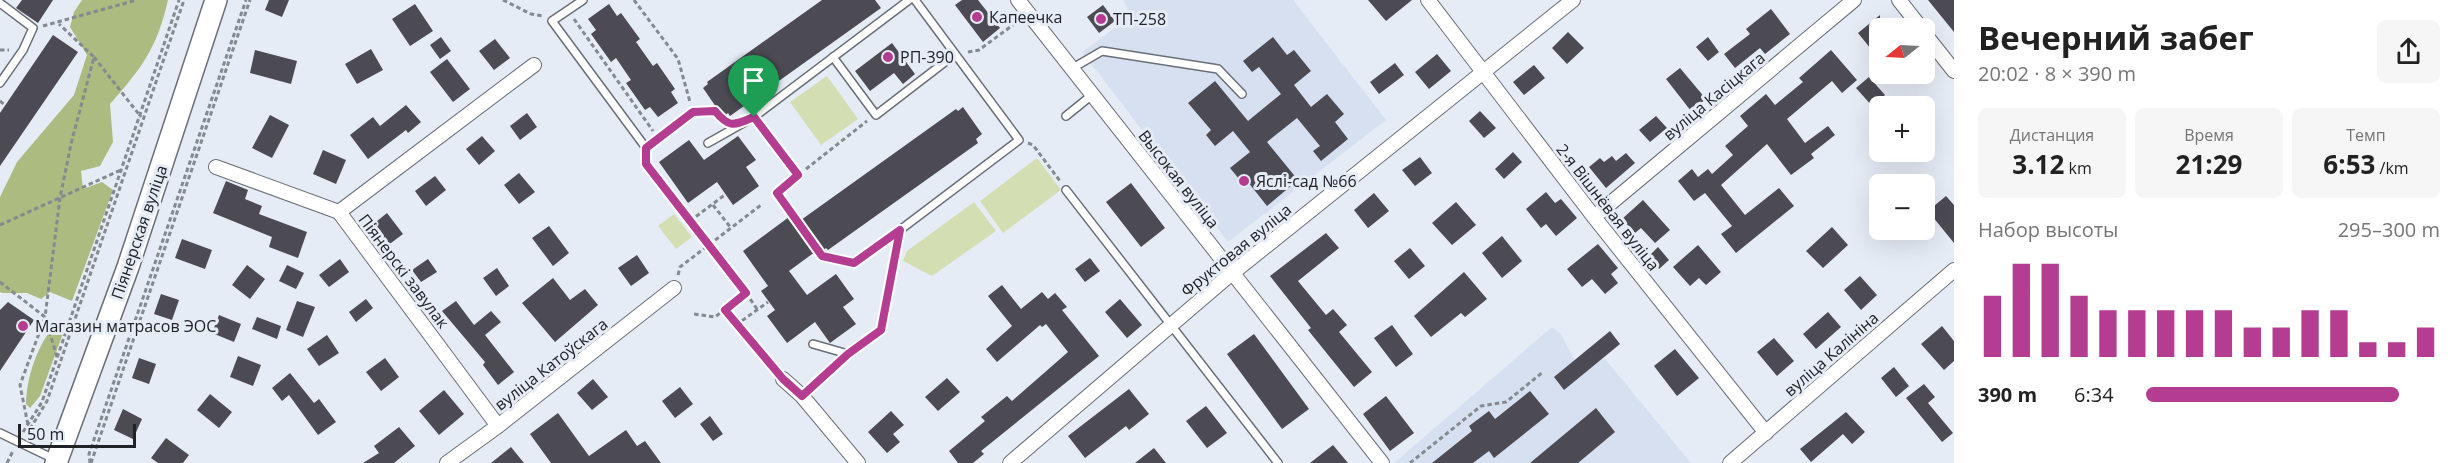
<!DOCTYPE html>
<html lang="ru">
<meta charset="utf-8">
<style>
:root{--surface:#fff;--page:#f6f6f6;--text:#222;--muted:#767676;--accent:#b43d92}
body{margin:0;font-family:"Open Sans",sans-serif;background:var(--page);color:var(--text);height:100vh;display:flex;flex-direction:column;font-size:22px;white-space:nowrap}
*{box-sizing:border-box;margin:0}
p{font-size:20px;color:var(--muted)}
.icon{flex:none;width:33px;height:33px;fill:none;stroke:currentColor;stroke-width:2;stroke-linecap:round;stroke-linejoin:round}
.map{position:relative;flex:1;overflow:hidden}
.drawer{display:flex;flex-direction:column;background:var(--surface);width:510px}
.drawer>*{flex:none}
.needle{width:39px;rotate:252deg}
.buttons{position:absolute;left:1869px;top:18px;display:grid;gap:12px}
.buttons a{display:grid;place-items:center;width:66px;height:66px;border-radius:9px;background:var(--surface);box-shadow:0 6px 24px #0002;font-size:30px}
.scale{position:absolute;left:18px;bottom:15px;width:118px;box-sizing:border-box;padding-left:6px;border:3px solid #202226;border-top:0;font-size:16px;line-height:21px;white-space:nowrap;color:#202226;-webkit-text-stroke:4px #e6ecf6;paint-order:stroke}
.pin{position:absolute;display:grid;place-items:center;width:51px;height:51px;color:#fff;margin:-62px -26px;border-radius:50% 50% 50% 0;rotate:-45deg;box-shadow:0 0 6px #0007}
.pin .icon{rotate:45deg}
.round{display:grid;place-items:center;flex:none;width:63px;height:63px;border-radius:9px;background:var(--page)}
.head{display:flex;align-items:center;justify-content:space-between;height:102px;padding:0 24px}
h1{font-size:33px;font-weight:700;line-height:45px}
.stats{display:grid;grid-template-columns:repeat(3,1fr);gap:9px;height:102px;padding:6px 24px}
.stats div{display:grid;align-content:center;border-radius:9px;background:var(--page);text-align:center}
.stats b{font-size:26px;font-weight:700}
.stats small{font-size:16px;font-weight:400}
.stats p{font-size:16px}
.chart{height:168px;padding:12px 24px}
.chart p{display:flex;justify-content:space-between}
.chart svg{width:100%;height:108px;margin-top:6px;stroke:var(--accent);stroke-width:6}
ul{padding:0 24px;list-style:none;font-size:20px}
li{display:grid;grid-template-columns:96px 72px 1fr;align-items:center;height:45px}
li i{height:15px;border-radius:8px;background:var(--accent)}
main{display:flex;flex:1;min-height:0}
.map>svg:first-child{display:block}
.built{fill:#d6e0f0}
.green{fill:#d3dfb3}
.forest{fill:#acbb7f}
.building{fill:#4c4a53}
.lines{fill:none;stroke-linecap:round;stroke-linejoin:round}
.lane-casing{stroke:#6a6f77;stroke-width:10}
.street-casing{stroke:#6a6f77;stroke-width:16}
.primary-casing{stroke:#6a6f77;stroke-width:24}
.path{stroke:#858990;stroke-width:3;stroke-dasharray:4.5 3;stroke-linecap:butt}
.lane{stroke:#fff;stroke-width:7}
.street{stroke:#fff;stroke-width:14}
.primary{stroke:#fff;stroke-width:21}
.route-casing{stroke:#fff;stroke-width:12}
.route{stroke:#b43d92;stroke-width:8}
.poi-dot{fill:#b43d92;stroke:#e6ecf6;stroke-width:2}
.labels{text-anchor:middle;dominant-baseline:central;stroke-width:6;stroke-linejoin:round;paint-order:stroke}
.poi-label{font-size:16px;fill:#202226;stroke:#e6ecf6;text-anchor:start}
.street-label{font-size:16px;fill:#202226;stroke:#e6ecf6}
</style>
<main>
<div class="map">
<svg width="1954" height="463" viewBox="0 0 1954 463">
<rect width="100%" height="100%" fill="#e6ecf6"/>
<g class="built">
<path d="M1123,0H1293L1386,120L1228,242L1082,52L1131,16Z"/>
<path d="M1552,327L1561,334L1575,361L1605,359L1691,463H1394Z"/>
</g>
<g class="green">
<path d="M827,76L858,119L821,145L790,102Z"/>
<path d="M1037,158L1061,190L1003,233L980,201Z"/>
<path d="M974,202L996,231L932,276L903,261L907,251Z"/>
<path d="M674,214L692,237L676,249L658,226Z"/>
</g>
<g class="forest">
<path d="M82,0H168C157,48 142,68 110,104L113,142L100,166L81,171L83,189L102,182L113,190L72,301L50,292L41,299L27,293H2L0,292V197L17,162L74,95L87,55L70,27L74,12Z"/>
<path d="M56,324L65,328L40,396L30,408L26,404C26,378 38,343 56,324Z"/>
</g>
<g class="building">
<path d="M22,0H53L38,23L16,8Z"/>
<path d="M269,0H289L282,17L265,10Z"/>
<path d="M822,0H875L881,8L730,116L728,113L723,117L703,88L708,84L707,82Z"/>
<path d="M962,0H978L1000,28L983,42L955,5Z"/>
<path d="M1368,0H1412L1386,21Z"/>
<path d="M1928,0H1954V32Z"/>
<path d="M415,4L433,31L410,46L392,19Z"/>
<path d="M609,4L617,16L621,13L640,39L636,42L653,66L657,63L675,89L671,92L678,103L658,117L650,107L645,110L626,83L631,80L616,58L611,62L591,34L596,30L588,19Z"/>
<path d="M1103,5L1115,21L1099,33L1087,17Z"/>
<path d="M1771,9L1790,34L1765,54L1760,48L1735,68L1724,54L1750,34L1746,29Z"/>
<path d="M1880,15V60L1858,33Z"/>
<path d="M1568,32L1584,48L1567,64L1552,48Z"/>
<path d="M53,35L78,52L0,166V113Z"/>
<path d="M441,37L451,51L440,59L430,45Z"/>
<path d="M1273,37L1287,55L1294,50L1311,71L1294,85L1311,107L1327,94L1344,114L1335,122L1348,139L1321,161L1313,151L1320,146L1297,118L1267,142L1298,180L1267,206L1244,177L1240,180L1230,168L1250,152L1233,131L1215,146L1206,135L1211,130L1188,103L1215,81L1248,121L1281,94L1259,67L1252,72L1243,61Z"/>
<path d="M1708,37L1719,52L1708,61L1696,47Z"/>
<path d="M495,39L510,58L494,70L479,51Z"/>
<path d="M892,43L915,74L903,84L894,73L870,91L855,71Z"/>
<path d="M371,49L383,70L357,84L345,64Z"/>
<path d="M255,50L297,61L291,84L250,73Z"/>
<path d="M1831,50L1857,80L1842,93L1832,81L1787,119L1805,143L1828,126L1835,135L1811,154L1814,158L1791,175L1767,144L1721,185L1745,215L1779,188L1794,206L1736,253L1721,234L1732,226L1705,193L1694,201L1678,181L1692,169L1698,177L1708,169L1712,174L1733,155L1725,146L1748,126L1740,116L1766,94L1775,105L1803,82L1799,78Z"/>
<path d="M1437,54L1451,71L1429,89L1415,72Z"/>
<path d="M447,59L470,89L453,102L430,72Z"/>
<path d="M1395,63L1404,75L1379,94L1370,82Z"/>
<path d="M1534,65L1545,78L1524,95L1513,82Z"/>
<path d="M1680,68L1706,99L1691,111L1666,79Z"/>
<path d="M1869,77L1885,95L1872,106L1856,88Z"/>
<path d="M406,105L421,122L408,133L406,130L368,159L350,135L373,117L380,126Z"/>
<path d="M963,107L982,134L976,139L978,143L828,250L826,248L821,252L819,249L789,271L807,295L836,274L854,299L843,307L856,324L830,343L815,322L787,343L767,316L775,310L761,291L768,286L743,251L789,217L794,225L956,109L958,111Z"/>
<path d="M1480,111L1496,128L1484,138L1469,121Z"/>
<path d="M527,113L537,127L520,140L510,126Z"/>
<path d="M270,115L289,125L272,158L252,148Z"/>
<path d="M1656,116L1667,128L1650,142L1639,130Z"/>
<path d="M482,136L495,151L479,165L466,149Z"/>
<path d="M738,136L756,160L746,167L759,186L733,205L717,182L688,203L659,162L689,140L704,160Z"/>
<path d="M323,150L346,160L336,184L313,174Z"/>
<path d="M1513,152L1522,162L1504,179L1495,169Z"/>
<path d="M1626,153L1635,163L1606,188L1589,167L1600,158L1604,162L1612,156L1616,161Z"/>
<path d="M1420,157L1432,173L1415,186L1402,170Z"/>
<path d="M519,173L535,192L519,204L504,185Z"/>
<path d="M435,176L446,190L426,206L415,191Z"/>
<path d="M226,181L248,190L245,199L262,206L259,214L307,232L298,258L269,247L272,237L213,213Z"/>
<path d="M1131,183L1165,228L1141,247L1106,202Z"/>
<path d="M1546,192L1555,203L1561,199L1577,218L1556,236L1546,224L1541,228L1526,209Z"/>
<path d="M1374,193L1389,211L1368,228L1354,210Z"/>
<path d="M1946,196L1954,205V243L1928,211Z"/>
<path d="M1643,200L1670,230L1655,243L1641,228L1635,233L1622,219Z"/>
<path d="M1456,202L1476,225L1452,245L1432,223Z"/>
<path d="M387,213L403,234L387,246L371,226Z"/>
<path d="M549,226L569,253L553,266L532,238Z"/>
<path d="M1832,227L1848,245L1823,268L1806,251Z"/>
<path d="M1326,233L1339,248L1298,281L1326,315L1333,309L1347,325L1339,332L1372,372L1354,387L1308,330L1311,328L1270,276Z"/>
<path d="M1502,236L1522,261L1502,278L1482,253Z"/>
<path d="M182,239L212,250L205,269L175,258Z"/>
<path d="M1598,244L1618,268L1611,274L1618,283L1605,294L1592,279L1582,287L1567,269Z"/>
<path d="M1698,245L1721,272L1706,285L1699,278L1690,286L1673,267Z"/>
<path d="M1658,247L1669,260L1659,269L1648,257Z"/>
<path d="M1410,248L1425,266L1409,279L1394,261Z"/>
<path d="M637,255L649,273L631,286L618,268Z"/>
<path d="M1090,258L1100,271L1085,282L1075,269Z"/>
<path d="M340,259L349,272L329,287L319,275Z"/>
<path d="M428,259L437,272L421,282L412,270Z"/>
<path d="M247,265L265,279L250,299L232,285Z"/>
<path d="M287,265L304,273L296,289L279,281Z"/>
<path d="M497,268L509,286L496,296L483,278Z"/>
<path d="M1464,272L1487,299L1465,317L1461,313L1431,337L1414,316Z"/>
<path d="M1860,276L1877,295L1861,310L1844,290Z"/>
<path d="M553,278L570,300L585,289L598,305L555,342L522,303Z"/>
<path d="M1002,285L1021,309L1042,292L1048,299L1055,293L1067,307L1062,310L1099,356L981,451L984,454L973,463H958L949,451L985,421L981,417L1007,396L1012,401L1068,352L1046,324L1042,327L1040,325L997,362L986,349L1012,326L988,296Z"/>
<path d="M161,294L179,300L172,320L154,314Z"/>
<path d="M366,299L373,308L356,322L349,312Z"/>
<path d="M1120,299L1142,325L1127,338L1105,312Z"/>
<path d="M297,301L315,307L303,337L286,330Z"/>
<path d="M456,301L474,325L491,311L501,322L485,335L514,372L498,385L483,365L485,362L442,311Z"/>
<path d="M8,302L34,320L0,371V310Z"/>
<path d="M1828,312L1841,327L1816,349L1803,334Z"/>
<path d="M219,315L241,324L234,342L212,333Z"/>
<path d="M257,317L281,326L277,339L252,329Z"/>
<path d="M1392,325L1413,354L1396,367L1374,338Z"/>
<path d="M1942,326L1954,341V361L1944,370L1921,344Z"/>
<path d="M1610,331L1620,344L1564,390L1554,377Z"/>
<path d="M1254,334L1309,409L1282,429L1227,354Z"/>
<path d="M327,335L339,353L319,366L307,349Z"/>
<path d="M1774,338L1794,361L1777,376L1757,352Z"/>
<path d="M1675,349L1699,378L1677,396L1654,366Z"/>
<path d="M238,356L261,365L253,386L230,377Z"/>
<path d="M139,358L156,364L149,384L132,378Z"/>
<path d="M385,358L399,377L381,391L366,372Z"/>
<path d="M1894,367L1909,386L1896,397L1881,378Z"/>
<path d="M290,373L314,403L319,399L336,422L318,435L289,395L282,401L272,388Z"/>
<path d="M947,378L960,392L938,411L925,397Z"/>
<path d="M593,379L608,397L592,410L577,393Z"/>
<path d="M1924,384L1935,397L1928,403L1953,433L1942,442L1906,398Z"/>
<path d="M680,387L693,404L675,418L662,401Z"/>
<path d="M1129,389L1149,414L1129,430L1126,426L1085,458L1068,436Z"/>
<path d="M444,390L464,414L439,435L419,411Z"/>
<path d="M1530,391L1549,414L1494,458L1489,451L1473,463H1432L1472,431L1469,426L1489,411L1495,419Z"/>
<path d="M210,394L232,412L219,428L197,410Z"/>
<path d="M1386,396L1414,433L1390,451L1363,414Z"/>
<path d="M1206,406L1227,433L1207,448L1186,421Z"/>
<path d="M1596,408L1615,432L1578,463H1530Z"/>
<path d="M123,409L142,419L133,439L114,430Z"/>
<path d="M891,411L904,425L893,434L900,442L887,453L868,432Z"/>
<path d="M1846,412L1865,432L1852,444L1843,434L1811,462L1800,449Z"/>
<path d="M558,413L589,456L626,430L637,446L645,441L661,463H551L530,434Z"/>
<path d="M710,416L723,434L713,441L700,424Z"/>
<path d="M399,427L415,446L394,463H363L379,453L374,446Z"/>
<path d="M166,438L189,455L183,463H158L151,458Z"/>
<path d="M1333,445L1348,463H1310Z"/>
<path d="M511,447L524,463H491Z"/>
<path d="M1154,448L1166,463H1135Z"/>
</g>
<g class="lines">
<g class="lane-casing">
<g id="lane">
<path d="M583,0L552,21L646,148L694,112"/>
<path d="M0,3L33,28L23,50L0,83"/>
<path d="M833,57L876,115L954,55"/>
<path d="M1071,69L1102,51L1218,69L1242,94"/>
<path d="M1066,116L1092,95"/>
<path d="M708,143L754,117"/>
<path d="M1066,190L1278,463"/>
<path d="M777,193L798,175L754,117L909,0"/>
<path d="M813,344L848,354L881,330L900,230L1019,140L915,0"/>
<path d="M0,433L54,459"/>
</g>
</g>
<g class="street-casing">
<g id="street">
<path d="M1018,0L1382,463"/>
<path d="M1428,0L1594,217L1766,433"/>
<path d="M1899,0L1921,28"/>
<path d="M1924,33L1954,71"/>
<path d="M216,167L339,212L498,426"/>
<path d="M339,212L534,65"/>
<path d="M1594,217L1854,0"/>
<path d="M783,379L802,396L858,463"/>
<path d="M447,463L498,426L674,288"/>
<path d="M1010,463L1225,279L1573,0"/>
<path d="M1730,463L1954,270"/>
</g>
</g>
<g class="primary-casing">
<path id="primary" d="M56,463L128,267L216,0"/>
</g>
<g class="path">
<path d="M503,0L531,14L543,16"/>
<path d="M634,0L678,59L690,102"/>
<path d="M574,19L653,131"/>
<path d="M43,26L137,0"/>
<path d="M0,50H9"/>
<path d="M968,52L979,50L1017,22"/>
<path d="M94,57L141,117"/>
<path d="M0,101L5,105"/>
<path d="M704,111H715L725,122"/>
<path d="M1028,143L1033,145L1060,181"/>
<path d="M646,158V164L746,293L715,317L694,314"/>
<path d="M806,169L867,121"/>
<path d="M783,201L822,256L854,263L886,239"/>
<path d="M713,205L731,228"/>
<path d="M690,221L726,194"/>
<path d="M0,225L123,169"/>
<path d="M678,275L680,267L761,205"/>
<path d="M0,282L45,317L20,385L28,425"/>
<path d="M746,293L757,309"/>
<path d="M725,310L774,368"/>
<path d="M736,325L768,302"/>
<path d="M57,357L45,317L60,198L71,144L94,57L59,24"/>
<path d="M812,387L838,363"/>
<path d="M30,429L47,401L184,0"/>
<path d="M23,432L42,402L179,0"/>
<path d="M7,463L13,451"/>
<path d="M90,463L89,454L246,0"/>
<path d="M91,463L250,0"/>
<path d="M1410,463L1481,406L1506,402L1543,372"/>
</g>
<use href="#lane" class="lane"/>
<use href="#street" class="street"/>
<use href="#primary" class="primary"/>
</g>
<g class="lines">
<g class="route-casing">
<path id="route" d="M715,111C730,129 734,125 754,117L798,175L777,193L822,256L854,263L900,230L881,330L848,354L802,396L783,379L725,310L746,293L646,164V148L693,112Z"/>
</g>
<use href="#route" class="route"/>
</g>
<g class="poi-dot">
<circle cx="977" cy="17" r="6"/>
<circle cx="1101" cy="19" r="6"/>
<circle cx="888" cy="57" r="6"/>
<circle cx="1244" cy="181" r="6"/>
<circle cx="23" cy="326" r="6"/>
</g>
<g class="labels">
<g class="poi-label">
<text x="989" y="17">Капеечка</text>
<text x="1113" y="19">ТП-258</text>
<text x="900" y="57">РП-390</text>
<text x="1256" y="181">Яслі-сад №66</text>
<text x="35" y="326">Магазин матрасов ЭОС</text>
</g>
<g class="street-label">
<text transform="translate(1714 96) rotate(-40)">вуліца Касіцкага</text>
<text transform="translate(1179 179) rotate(52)">Высокая вуліца</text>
<text transform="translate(1608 207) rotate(52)">2-я Вішнёвая вуліца</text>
<text transform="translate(139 232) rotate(-71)">Піянерская вуліца</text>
<text transform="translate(1236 250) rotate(-39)">Фруктовая вуліца</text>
<text transform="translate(404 271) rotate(53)">Піянерскі завулак</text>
<text transform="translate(1831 354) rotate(-41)">вуліца Калініна</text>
<text transform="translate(551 364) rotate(-38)">вуліца Катоўскага</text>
</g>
</g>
</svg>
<div class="buttons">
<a><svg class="needle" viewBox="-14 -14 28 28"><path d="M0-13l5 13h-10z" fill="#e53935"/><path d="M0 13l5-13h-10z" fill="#767676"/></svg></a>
<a>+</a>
<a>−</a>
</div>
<div class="scale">50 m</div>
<div class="pin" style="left:754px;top:117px;background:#1e9e55"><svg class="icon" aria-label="arrive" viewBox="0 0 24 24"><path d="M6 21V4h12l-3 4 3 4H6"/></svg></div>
</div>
<section class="drawer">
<div class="head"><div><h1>Вечерний забег</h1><p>20:02 · 8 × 390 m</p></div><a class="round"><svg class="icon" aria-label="share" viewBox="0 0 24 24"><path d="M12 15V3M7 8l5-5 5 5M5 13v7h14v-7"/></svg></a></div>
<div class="stats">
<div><p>Дистанция</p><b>3.12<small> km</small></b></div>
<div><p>Время</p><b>21:29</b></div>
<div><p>Темп</p><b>6:53<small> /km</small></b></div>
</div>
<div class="chart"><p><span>Набор высоты</span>295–300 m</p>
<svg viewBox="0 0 160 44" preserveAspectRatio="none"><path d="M5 44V19M15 44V6M25 44V6M35 44V19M45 44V25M55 44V25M65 44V25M75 44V25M85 44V25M95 44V32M105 44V32M115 44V25M125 44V25M135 44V38M145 44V38M155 44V32"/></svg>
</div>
<ul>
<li><b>390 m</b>6:34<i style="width:86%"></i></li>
</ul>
</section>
</main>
